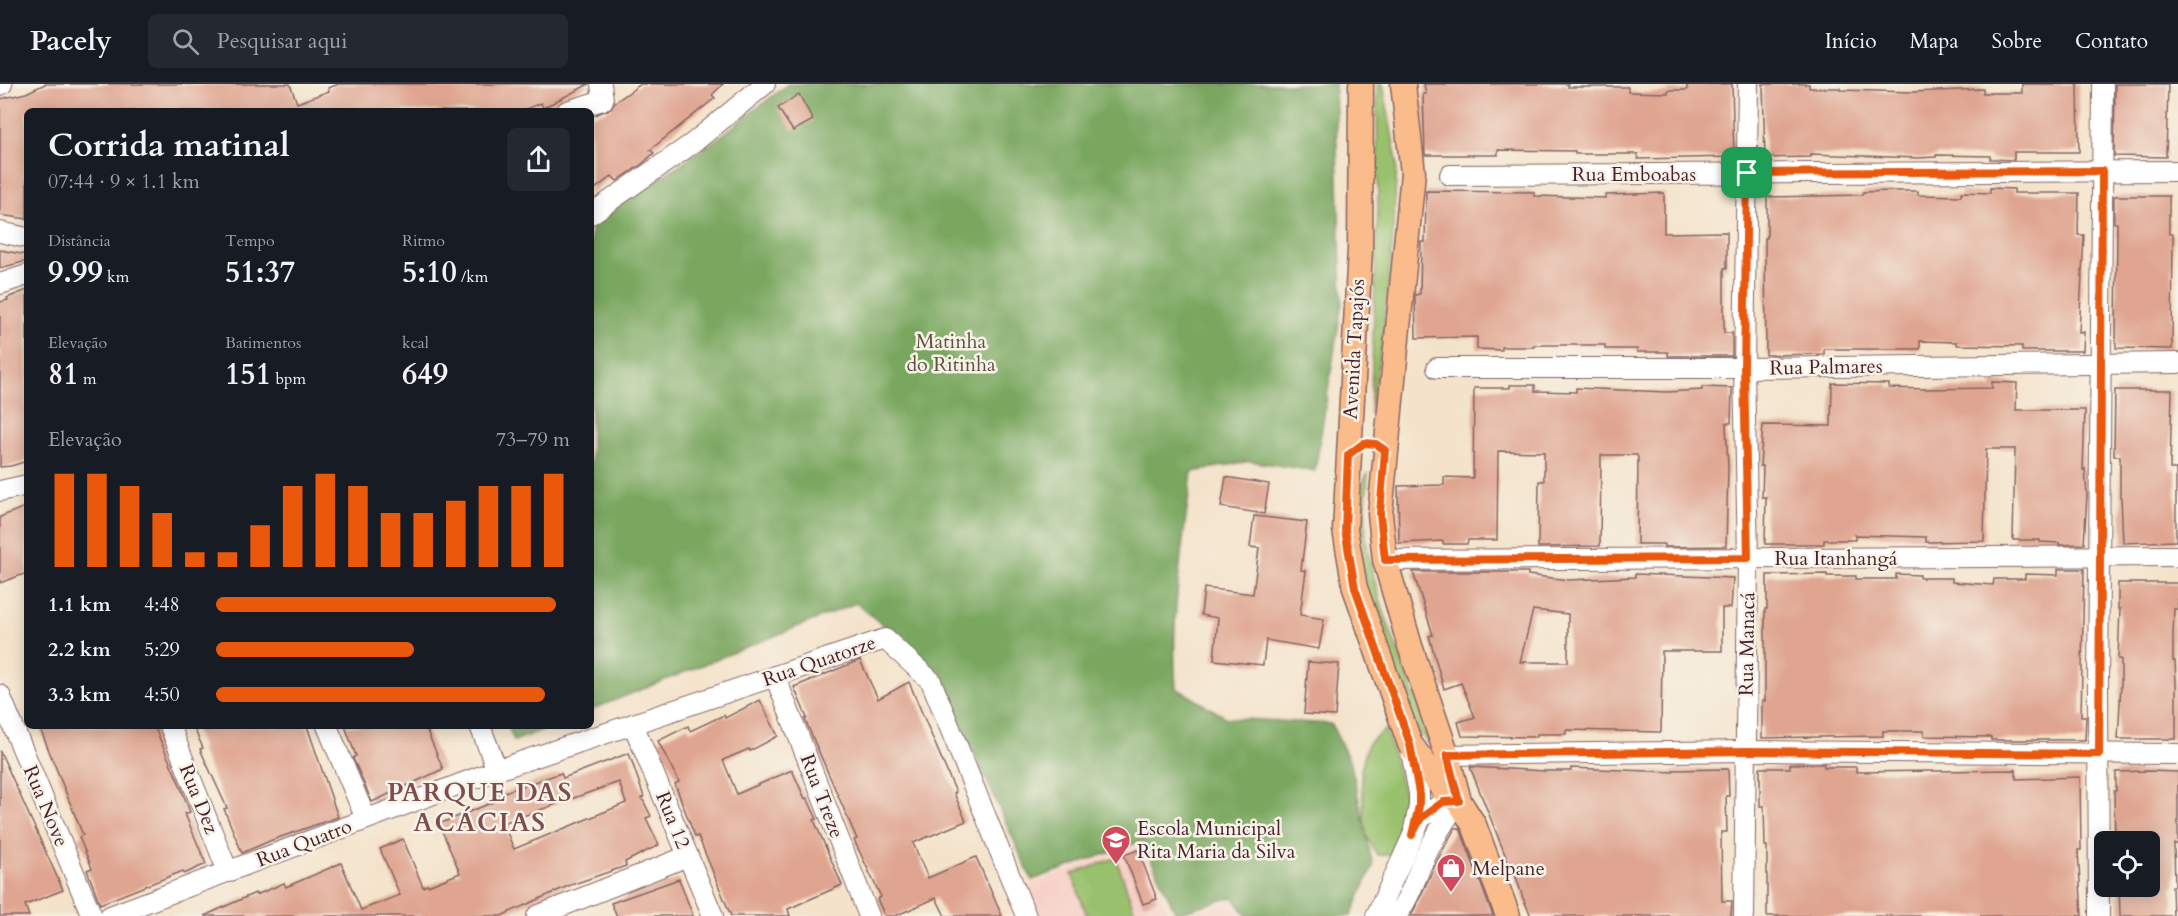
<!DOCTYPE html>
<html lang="pt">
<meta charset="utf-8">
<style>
:root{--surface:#171b24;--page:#242831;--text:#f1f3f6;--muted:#9ea1a6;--line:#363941;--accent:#ea580c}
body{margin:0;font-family:Cardo,serif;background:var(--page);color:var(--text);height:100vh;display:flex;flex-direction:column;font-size:22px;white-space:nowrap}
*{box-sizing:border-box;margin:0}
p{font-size:20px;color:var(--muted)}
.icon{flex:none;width:33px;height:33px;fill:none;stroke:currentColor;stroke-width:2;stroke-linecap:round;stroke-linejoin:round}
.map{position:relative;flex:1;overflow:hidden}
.drawer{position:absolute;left:24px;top:24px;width:570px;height:621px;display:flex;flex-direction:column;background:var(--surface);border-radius:9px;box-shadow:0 3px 15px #0003}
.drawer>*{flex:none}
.fabs{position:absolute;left:2094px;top:747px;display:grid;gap:12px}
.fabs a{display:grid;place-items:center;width:66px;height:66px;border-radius:9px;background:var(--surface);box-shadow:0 3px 15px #0003;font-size:30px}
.pin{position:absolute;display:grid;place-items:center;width:51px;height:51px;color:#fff;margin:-26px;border-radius:12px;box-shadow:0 3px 9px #0006}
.round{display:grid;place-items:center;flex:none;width:63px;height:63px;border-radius:9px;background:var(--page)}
.overview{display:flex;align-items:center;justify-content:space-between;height:102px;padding:0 24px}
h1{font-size:33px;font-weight:600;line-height:45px}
.stats{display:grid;grid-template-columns:repeat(3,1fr);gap:9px;height:102px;padding:6px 24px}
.stats div{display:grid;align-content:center}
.stats b{font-size:30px;font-weight:600}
.stats small{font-size:16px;font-weight:400}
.stats p{font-size:16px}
.chart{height:168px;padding:12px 24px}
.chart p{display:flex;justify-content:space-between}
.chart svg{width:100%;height:108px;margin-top:6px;stroke:var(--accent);stroke-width:6}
ul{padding:0 24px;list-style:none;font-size:20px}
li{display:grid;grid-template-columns:96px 72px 1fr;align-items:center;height:45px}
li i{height:15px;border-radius:8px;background:var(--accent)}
header{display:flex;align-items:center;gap:36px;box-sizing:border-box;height:84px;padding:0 30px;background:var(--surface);border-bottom:2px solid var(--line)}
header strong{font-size:28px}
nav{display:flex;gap:33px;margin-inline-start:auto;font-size:21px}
.search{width:420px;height:54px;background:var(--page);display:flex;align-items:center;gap:15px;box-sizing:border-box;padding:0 21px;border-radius:9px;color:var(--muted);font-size:22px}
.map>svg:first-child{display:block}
.built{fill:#f7d1c8}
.green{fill:#99c16d;stroke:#72704c;stroke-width:1.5}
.forest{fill:#7aa760;stroke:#626346;stroke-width:1.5}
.building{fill:#dfa590;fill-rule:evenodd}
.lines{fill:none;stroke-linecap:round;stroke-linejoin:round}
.minor-casing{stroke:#866463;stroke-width:22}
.major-casing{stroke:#866463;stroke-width:27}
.minor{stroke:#fff;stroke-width:20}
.major{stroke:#fabc8b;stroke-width:24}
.route-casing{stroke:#fff;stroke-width:12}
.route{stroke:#ea580c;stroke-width:8}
.labels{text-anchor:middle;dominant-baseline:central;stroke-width:5;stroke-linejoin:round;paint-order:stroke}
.street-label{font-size:20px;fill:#4a1f2b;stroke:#f7f3e8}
.park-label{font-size:20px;fill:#62503f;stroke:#f7f3e8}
.poi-label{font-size:20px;fill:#4a1f2b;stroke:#f7f3e8;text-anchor:start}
.district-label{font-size:26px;font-weight:bold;letter-spacing:1.5px;fill:#7e4e4e;stroke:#f7f3e8}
</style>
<header>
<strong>Pacely</strong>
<div class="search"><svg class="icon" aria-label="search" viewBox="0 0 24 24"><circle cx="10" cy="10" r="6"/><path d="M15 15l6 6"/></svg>Pesquisar aqui</div>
<nav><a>Início</a><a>Mapa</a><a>Sobre</a><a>Contato</a></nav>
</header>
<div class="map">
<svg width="2178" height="832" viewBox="0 0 2178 832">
<rect width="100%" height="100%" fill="#f7f3e8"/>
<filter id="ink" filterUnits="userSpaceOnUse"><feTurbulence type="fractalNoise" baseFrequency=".0167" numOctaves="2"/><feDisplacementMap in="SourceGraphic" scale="12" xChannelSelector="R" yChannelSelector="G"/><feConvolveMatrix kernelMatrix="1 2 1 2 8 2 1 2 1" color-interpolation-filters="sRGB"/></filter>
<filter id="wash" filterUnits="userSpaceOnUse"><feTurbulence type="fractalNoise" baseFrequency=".008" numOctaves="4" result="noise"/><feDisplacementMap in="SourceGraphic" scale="24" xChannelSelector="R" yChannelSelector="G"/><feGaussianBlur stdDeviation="1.35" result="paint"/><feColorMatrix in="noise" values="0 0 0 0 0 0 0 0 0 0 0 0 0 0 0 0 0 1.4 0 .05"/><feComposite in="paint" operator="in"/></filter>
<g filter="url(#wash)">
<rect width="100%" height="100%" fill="#f4e3cb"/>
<g class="built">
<path d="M1139,762L1170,832H1039L1027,801Z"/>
<path d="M1233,818L1242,832H1179Z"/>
</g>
<g class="green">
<path d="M1377,0H1383L1397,78L1392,163L1382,258L1370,331L1378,124Z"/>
<path d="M1368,389C1366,416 1363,445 1369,472C1376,510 1391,549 1405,586C1414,610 1424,633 1429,660L1416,644L1365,503L1362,474V399Z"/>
<path d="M1386,645L1404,710L1403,740L1392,771H1377L1365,749L1361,685L1368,659Z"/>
<path d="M1116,774L1136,832H1087L1072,790Z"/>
</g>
<g class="forest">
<path d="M788,0H1335L1342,219L1315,387L1250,377L1192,388C1183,459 1170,531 1176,604L1227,634L1331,640L1351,680L1373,782L1351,832H1247L1233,813L1176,829L1142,757L1032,796L960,638L940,588L856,519L591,626V141L718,54Z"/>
<path d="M508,642H553L514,657Z"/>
</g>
<g id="blocks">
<g class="building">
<path d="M45,0H290L297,19L329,7L328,4L339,0H589L543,24L541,19L521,27H27V135L0,131V15L26,9Z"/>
<path d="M641,0H723L712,11L715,14L650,66L654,69L642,80L617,97L612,92L591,108V32L611,25L614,19Z"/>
<path d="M1424,0H1568V3H1628V8L1668,9V6H1687V0H1732L1734,73L1638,75V70H1575V67L1498,66V71H1425L1423,10H1426Z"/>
<path d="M1763,0H1809V4H1840V6L1913,8L1983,5V9H2022V0H2078L2079,68H2014V76L1990,75V72L1936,71V73L1918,74L1811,70V73L1765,74Z"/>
<path d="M2115,0H2168L2166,73L2114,72Z"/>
<path d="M799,10L813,36L793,47L778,24Z"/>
<path d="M1990,104L2014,105V109H2079L2078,151H2084L2079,249L2084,248L2083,267H2022V262L1957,261V258L1920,257V265H1824V270L1766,271L1765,154H1767V113L1862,111L1863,108L1893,107H1918V111L1961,112V108L1990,109Z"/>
<path d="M1426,107L1534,108V112L1606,114V111L1664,109V149L1727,148V184H1724V249H1732V272H1668V268H1637V265H1605V261H1534V263H1502V266L1477,265V253L1416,254L1415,211L1420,210L1421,158H1425Z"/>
<path d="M2114,112H2169V150H2173L2172,265L2116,264L2117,139H2114Z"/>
<path d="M0,166L27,171V177L0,184Z"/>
<path d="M27,206V377L11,382L0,383V218L8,216L7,214Z"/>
<path d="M1992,298L2017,299L2016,326H2085L2083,386L2085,385L2087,411L2084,460L2059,461V459L2040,458V456H2013L2015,365H1986L1984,457L1926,458V453L1855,451V456H1824V460H1765L1766,413H1762L1763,382H1760L1763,341L1831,342L1832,299L1889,300V304L1925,305L1992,304Z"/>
<path d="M1510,301H1535V307L1576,308V304L1667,308L1702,306V303L1732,304L1731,339H1726L1728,385L1726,462L1664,463V460H1637L1638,374L1637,371H1601L1600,462L1538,463L1539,397H1544V368L1498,367L1497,456H1468L1467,460H1443V457L1399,459L1398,402L1444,401V393L1473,394L1474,304H1510Z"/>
<path d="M2115,306H2172L2170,385H2176V457L2123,459L2121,413H2120V372H2114Z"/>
<path d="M1226,393L1269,400L1264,430L1221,423Z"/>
<path d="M27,422V489L0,499V433Z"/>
<path d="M1254,432L1307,438L1301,486L1306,487L1300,531L1324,535L1319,565L1266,556L1263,581L1214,576L1218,534L1201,531L1204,504L1253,510L1259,464L1250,463Z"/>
<path d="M2058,485H2084L2081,632H2086L2085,656H1991V653L1924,652V647H1883V652L1762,654V617H1765V525H1767V491L1827,490V492H1856V495H1896V490L1920,491V494H1952V498L1993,501L1994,495H2025V490L2058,491Z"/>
<path d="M1413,488H1528V491L1569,496L1635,493V490L1733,494L1731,524H1722V567H1662L1661,648L1566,646V650H1537V653L1462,652L1458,638L1475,633L1461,599L1444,605L1429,552L1433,551ZM1533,526L1568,530V578H1520Z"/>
<path d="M2118,499H2178V525H2174L2173,550V577H2175L2176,601V655H2118L2121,600V575H2118L2120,525H2118Z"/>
<path d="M860,576L878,615L909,598L950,695L956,708L954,709L966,737L913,759L928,794L976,773L1002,832H945L936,814L895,832H885L877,815L881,813L854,756L857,755L812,652L805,635L807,634L794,603Z"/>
<path d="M1308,578L1339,580L1335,632L1304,630Z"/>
<path d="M760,616L778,652L750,667L749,665L723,676L737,710L792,686L805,715L807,714L817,735L814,736L842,801L788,825L790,832H731L698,752L695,753L686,729L675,700L679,698L658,657L688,642L690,647L724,631L725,634Z"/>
<path d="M39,642H154L180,701L190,728L185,730L206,780L184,790L183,787L100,820L87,786L92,784L79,753L83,751Z"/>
<path d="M193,642H307L338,733L272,756L242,769L224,725L227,724L200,665L203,664Z"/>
<path d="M345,642H425L443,685L372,718L353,674L356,672Z"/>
<path d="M0,667L63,806L25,821L29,832H0Z"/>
<path d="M629,669L644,713L642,714L651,732L646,734L659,761L625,778L626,782L568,802L501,832H204L255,809L256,811L284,799L286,803L341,779L361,826L400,811L380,765L403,755L423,803L427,801L428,802L460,789L439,740L501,715L499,710L561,689L563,694ZM619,698L626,719L514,765L503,739Z"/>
<path d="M1790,680H1824V683H1856V688L2016,686V695L2080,693L2081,766H2078L2082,832H1767V762H1765L1764,722H1760V684H1790Z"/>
<path d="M1470,683L1545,687H1571V684L1673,688V686L1728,685L1729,712H1726L1727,748H1721L1722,817H1732L1731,832H1531L1523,814L1511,778H1508Z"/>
<path d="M2147,687L2178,688V760H2174L2175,802H2172L2173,832H2120L2119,802H2150V758H2115L2114,707H2116V688Z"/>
<path d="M1455,744H1459L1461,747L1493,832H1411L1438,775Z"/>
<path d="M1138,766L1157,815L1143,820L1124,771Z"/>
<path d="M679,795L693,832H617L611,819Z"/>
</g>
</g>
</g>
<g filter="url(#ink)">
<use href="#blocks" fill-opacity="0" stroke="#866463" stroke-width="1.5"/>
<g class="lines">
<g class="minor-casing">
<g id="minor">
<path d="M0,1L2,0"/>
<path d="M567,27L603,16L601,0"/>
<path d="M1450,91L2178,87"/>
<path d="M591,130L693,59L765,0"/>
<path d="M0,148L27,154"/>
<path d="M0,200L27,191"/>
<path d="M1437,284H1744L2178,279"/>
<path d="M0,407L27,401"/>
<path d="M1385,476L2178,472"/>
<path d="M775,592L869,832"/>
<path d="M0,611L92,832"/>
<path d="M633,640L713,832"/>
<path d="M170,642L228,788"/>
<path d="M327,642L366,735"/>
<path d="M480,642L497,686"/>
<path d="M1410,662L1419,709V722L1414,745"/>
<path d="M1447,671L1746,667L2178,670"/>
<path d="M110,832L497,686L885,555L931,597L1026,832"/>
<path d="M537,832L688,772"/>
<path d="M1376,832L1421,734L1444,718L1459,717"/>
<path d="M1396,832C1409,815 1415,796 1423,777C1433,756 1445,735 1459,717"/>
<path d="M1744,832L1748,474L1744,284L1748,0"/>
<path d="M2099,832L2098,602L2103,0"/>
</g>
</g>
<g class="major-casing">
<g id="major">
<path d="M1361,0L1360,165L1345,446L1355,504L1410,660L1447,710L1459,717"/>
<path d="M1403,0L1413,89L1380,430L1385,476L1410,562L1447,671L1459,717L1474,741L1508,832"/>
</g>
</g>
<use href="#minor" class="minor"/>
<use href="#major" class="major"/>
</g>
</g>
<g class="lines" filter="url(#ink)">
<g class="route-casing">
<path id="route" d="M2102,87L2099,670L1746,667L1447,671L1459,717L1443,718L1421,734L1412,751L1419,722V709L1410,660L1355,504L1345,446L1348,371L1364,359L1376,360L1385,366L1380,430L1385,476L1748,474L1744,284L1747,89Z"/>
</g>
<use href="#route" class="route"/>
</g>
<defs>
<g id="school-pin" transform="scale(1.5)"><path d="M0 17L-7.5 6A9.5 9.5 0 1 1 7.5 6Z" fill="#d1495b" stroke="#f7f3e8"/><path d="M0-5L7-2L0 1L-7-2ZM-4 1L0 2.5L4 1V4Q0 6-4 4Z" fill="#fff"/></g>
<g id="shop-pin" transform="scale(1.5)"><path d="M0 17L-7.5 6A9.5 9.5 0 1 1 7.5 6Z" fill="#d1495b" stroke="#f7f3e8"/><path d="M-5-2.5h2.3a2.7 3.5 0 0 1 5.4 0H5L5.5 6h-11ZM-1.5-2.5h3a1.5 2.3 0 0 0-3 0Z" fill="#fff"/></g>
</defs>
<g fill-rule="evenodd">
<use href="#school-pin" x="1116" y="756"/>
<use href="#shop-pin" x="1451" y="784"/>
</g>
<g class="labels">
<g class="street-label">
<text x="1634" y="90">Rua Emboabas</text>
<text transform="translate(1354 265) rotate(-87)">Avenida Tapajós</text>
<text transform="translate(1826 283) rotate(-1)">Rua Palmares</text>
<text x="1836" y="474">Rua Itanhangá</text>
<text transform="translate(1747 560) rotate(-89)">Rua Manacá</text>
<text transform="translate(819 577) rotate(-19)">Rua Quatorze</text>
<text transform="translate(822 712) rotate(69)">Rua Treze</text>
<text transform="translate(199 715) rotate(68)">Rua Dez</text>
<text transform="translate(46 722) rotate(67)">Rua Nove</text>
<text transform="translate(673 736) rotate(68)">Rua 12</text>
<text transform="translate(304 759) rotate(-21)">Rua Quatro</text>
</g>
<g class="park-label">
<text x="951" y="257">Matinha<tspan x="951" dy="23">do Ritinha</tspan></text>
</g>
<g class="poi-label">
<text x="1137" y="744">Escola Municipal<tspan x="1137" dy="23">Rita Maria da Silva</tspan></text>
<text x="1472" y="784">Melpane</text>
</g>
<g class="district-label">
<text x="480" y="708">PARQUE DAS<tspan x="480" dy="30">ACÁCIAS</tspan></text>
</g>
</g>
</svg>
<div class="fabs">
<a><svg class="icon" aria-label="locate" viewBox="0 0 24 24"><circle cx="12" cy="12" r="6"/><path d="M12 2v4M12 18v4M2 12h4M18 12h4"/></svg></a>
</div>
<div class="pin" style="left:1747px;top:89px;background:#1e9e55"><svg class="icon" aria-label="arrive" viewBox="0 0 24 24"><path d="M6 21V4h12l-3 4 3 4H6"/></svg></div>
<section class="drawer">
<div class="overview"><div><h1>Corrida matinal</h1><p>07:44 · 9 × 1.1 km</p></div><a class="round"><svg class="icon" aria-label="share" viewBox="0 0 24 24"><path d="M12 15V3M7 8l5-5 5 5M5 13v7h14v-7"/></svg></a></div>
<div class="stats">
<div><p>Distância</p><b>9.99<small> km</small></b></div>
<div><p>Tempo</p><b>51:37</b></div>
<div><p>Ritmo</p><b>5:10<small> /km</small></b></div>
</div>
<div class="stats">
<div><p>Elevação</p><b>81<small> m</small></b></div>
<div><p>Batimentos</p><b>151<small> bpm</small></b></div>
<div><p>kcal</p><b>649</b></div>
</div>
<div class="chart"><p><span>Elevação</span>73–79 m</p>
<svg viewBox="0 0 160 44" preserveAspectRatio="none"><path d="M5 44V6M15 44V6M25 44V11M35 44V22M45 44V38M55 44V38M65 44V27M75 44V11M85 44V6M95 44V11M105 44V22M115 44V22M125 44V17M135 44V11M145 44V11M155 44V6"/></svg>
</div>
<ul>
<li><b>1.1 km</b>4:48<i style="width:96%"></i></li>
<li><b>2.2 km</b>5:29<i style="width:56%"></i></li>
<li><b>3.3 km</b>4:50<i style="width:93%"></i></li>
</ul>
</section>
</div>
